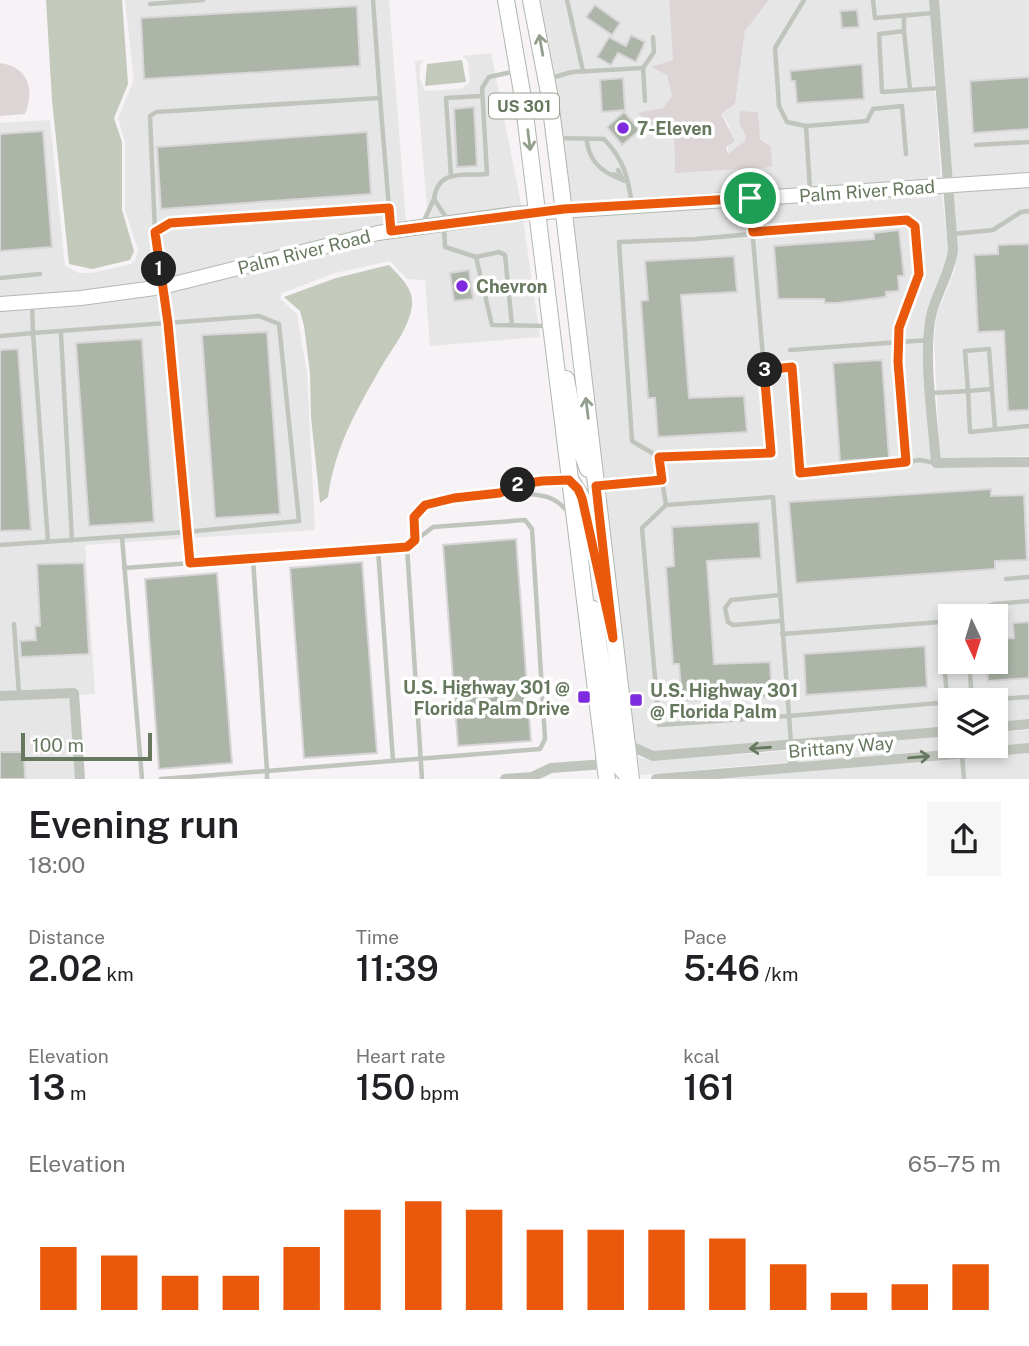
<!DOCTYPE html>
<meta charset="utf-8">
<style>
:root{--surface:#fff;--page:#f6f6f6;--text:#202124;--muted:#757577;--accent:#ea580c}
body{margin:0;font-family:"Public Sans",sans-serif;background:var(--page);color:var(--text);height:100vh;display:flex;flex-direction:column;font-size:26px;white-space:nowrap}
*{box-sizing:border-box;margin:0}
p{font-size:23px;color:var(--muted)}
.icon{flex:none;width:38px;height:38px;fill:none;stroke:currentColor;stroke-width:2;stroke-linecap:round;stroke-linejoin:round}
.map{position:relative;height:779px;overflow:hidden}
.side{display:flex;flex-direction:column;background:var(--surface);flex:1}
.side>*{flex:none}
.needle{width:46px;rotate:176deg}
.fabs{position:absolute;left:938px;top:604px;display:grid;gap:14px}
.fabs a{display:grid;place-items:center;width:70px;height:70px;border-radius:0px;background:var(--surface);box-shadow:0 4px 10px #0003;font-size:35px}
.scale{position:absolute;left:21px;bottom:18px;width:131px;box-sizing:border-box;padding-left:7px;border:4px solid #66785d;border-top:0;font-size:19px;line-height:24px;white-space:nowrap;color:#66785d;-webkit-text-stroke:5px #fff;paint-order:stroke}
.pin{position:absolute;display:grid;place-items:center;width:60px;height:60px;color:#fff;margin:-30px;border:4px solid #fff;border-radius:50%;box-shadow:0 2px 7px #0007}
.km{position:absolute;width:35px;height:35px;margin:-18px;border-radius:50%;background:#222;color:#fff;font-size:19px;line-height:35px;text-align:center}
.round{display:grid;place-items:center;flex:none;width:74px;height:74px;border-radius:0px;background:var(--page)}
.headline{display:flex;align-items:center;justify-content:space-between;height:119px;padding:0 28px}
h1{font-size:38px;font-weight:600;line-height:52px}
.metrics{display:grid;grid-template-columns:repeat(3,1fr);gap:10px;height:119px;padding:7px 28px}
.metrics div{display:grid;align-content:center}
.metrics b{font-size:35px;font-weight:600}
.metrics small{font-size:19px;font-weight:400}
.metrics p{font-size:19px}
.chart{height:196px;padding:14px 28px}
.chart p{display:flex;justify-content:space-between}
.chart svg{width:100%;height:126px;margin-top:7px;stroke:var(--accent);stroke-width:6}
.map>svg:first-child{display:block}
.built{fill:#e6e6e6;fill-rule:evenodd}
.green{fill:#ddd4d5}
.water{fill:#c3cabc}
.building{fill:#acb5a8;stroke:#d7d5d7;stroke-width:2}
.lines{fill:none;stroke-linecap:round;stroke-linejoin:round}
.secondary-casing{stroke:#b2b9af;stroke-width:16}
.primary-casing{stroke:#b1b7ae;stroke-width:18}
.lane{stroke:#bfc5bc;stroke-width:4.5}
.street{stroke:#bfc5bc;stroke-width:10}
.secondary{stroke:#fff;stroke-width:14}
.primary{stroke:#fff;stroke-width:16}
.oneway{stroke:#94a08e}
.oneway2{stroke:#66785d}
.route-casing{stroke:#fff;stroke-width:14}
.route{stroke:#ea580c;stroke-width:9}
.poi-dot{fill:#7e2ade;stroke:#fff;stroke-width:2.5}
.labels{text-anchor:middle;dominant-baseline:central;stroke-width:7;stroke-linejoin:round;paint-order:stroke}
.shield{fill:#fff;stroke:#94a08e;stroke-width:2}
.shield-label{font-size:16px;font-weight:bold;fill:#66785d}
.poi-label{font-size:18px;font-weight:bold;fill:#66785d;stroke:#fff;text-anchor:start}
.street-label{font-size:18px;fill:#66785d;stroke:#fff}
</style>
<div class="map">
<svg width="1029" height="779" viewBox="0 0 1029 779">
<rect width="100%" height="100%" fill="#f6f2f5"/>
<g class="built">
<path d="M125,0H389L406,223L199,273L121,288L0,299V123L50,120L65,266L79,273H92L131,264L135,261L138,250L125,210V142L118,118L134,80Z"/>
<path d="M536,0H669L673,60L652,67L667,75L672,96L663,108L638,113L653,129L669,126L674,130L675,173L767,143L760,139L757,112L747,111L739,123L746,136L744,142L728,154L729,125L721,114L735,104L745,31L769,0H929L941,181L572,204Z"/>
<path d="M938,0H1029V175L950,181Z"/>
<path d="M491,53L522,209L428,220L415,61L424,60L420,65V80L425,91L461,89L470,82L468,61L462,56Z"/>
<path d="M1029,185V456L940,458L934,340L937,314L955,269L957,250L951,191Z"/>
<path d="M942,192L948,250L946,267L925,339L931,468L1029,467V719L996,722V700H950V726L653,751L636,744L614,596L573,214ZM950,616H996V662H950Z"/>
<path d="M523,219L540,337L430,346L425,280L407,279L390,261L335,273L282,293L280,299L297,314L307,373L315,530L85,545L95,694L79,695L78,688L0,691V309L81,303L356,243Z"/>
<path d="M70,698L76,779H0V701Z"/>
<path d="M1029,730V743L963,748V746H996V732Z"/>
<path d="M950,736V746L954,749L797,762L796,750Z"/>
<path d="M787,751L788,762L640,775L638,757L653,761Z"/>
<path d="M1029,753V779H704L789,773Z"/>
</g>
<g class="green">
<path d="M669,0H769L745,31L735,104L721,114L735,141L726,147L728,154L744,142L746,136L739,123L740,111L758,112L760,139L771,147L772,167L675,173L674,130L669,126L645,127V119L637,113L663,108L672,96L667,75L651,67L673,60Z"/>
<path d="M0,63C28,67 35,89 25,114L0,116Z"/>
</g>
<g class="water">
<path d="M46,0H122L128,84L114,118L122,142V210L134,251L130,260L92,269L69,264L52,100Z"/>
<path d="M462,60L466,82L425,86L427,64Z"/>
<path d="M389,265C400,277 414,288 412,306C409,327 394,346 383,364C358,407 335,446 328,497L320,503L311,417L310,373L304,326L300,311L284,297L336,278Z"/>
</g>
<g class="building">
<path d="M595,5L620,23L612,35L586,17Z"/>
<path d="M357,6L360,66L144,79L141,18Z"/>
<path d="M857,10L859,27L842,28L840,11Z"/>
<path d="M631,35L645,42L636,62L618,53L611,65L597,57L609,37L626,46Z"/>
<path d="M862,64L864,99L797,103L795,81H791L790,71Z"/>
<path d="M1029,77V129L973,133L970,81Z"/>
<path d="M623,78L625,110L602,112L600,80Z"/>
<path d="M474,107L477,166L457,167L454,109Z"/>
<path d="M624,112L640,130L622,145L607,127Z"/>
<path d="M43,131L52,247L0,251V134Z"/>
<path d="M367,132L371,194L161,209L157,147Z"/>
<path d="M899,230L904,276H898L899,291L886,292V297L837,303H825L824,299H778L774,246L874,239V233Z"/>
<path d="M1029,244V410L1008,411L1004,331L978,332L974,255L998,254V245Z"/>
<path d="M734,256L737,292L681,295L689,398L744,396L747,432L658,437L655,398H648L641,301L648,300L645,261Z"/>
<path d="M469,270L473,299L454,301L450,273Z"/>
<path d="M267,332L280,514L215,518L202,335Z"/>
<path d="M142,339L154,522L89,526L76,343Z"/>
<path d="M18,349L31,530L0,531V350Z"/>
<path d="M882,360L889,458L840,461L833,363Z"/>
<path d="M991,489V496L1024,495L1027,560L995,561V569L796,583L789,502Z"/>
<path d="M759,522L761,558L707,561L714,664L770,662L772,697L682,701L679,664H673L666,567L674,566L672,527Z"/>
<path d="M516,539L531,741L458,746L443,545Z"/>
<path d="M362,562L377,753L304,758L290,568Z"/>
<path d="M84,563L89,654L21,657L20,641L36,640L35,626H40L37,564Z"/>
<path d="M217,573L232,763L159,769L145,579Z"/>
<path d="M1029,622V678L988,681L987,662H996V639L1014,638L1013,623Z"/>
<path d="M925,646L927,687L806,695L804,654Z"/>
<path d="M0,752H24L25,779H0Z"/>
</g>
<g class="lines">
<g class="secondary-casing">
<path id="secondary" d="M0,304L81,298L162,287L378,233L515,214L1029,180"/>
</g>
<g class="primary-casing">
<g id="primary">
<path d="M506,0L523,98L607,779"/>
<path d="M531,0L549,93L561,188L631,779"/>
<path d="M566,379L578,443L588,469"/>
<path d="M571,481L582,498L595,555"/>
<path d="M593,609L615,749L620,767L626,774"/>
</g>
</g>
<g class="lane">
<path d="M567,0L583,71"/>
<path d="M804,0L775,48L779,106L787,122L806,126L810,190"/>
<path d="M873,0L875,18L933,13"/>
<path d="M150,4L203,0"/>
<path d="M904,15V31"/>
<path d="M643,68L654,52L653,37"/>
<path d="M551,78L572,72L643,68L645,101"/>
<path d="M910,90L904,31L879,34L882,92L939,88"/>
<path d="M806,126L867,121L873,109L902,106L906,154"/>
<path d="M557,138L604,139C624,160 628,177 632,205"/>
<path d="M587,142C590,166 608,175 628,182"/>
<path d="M976,145L1029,142"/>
<path d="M614,174L623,180L618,170"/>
<path d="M451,177L446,98L481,96"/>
<path d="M434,199C438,169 462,176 487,174L482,88L489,77L516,71"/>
<path d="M389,208L391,229"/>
<path d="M423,223L434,199L449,222"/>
<path d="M444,226L445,247L476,257L492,325L549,326"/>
<path d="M155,232L170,223L389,208L380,98"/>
<path d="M952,234L993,230L1021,212L1029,211"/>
<path d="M476,257L499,252L505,255L512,325"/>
<path d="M0,278L40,274"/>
<path d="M61,333L72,540"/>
<path d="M0,336L33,333L32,304"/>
<path d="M764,370L792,367L800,473L906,462L898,361L900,342L790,350"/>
<path d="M991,389L968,391L965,351L989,349L995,429"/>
<path d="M932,393L968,391L970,432L1029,426"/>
<path d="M659,457L632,441L619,242L696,239L907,220L915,226L919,274L899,328L900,342L929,340"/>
<path d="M906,462L920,460L935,463"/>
<path d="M662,480L666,505L642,528L659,725L789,716L791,743"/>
<path d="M600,485L662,480L659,457L771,453L750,203"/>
<path d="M501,493L516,485L567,480"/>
<path d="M666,505L773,497L789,716L950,702"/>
<path d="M122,537L142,779"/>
<path d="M415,539L413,517C417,514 421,508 425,505C446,494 520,491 543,496C555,498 563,506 570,514"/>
<path d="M48,542L33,333L259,316L279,324L299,521L186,532L168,323L155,232L150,116L156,112L380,98L373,0"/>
<path d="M0,545L186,532L190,563"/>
<path d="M378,549L393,761"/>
<path d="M253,559L267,771L540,749L545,739L532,529L525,520L433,527L407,547"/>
<path d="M124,568L407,547L422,779"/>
<path d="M1006,579L1029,577"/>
<path d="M780,595L731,600L725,608L728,622L733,625L781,621"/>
<path d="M958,616L995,604L1029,601"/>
<path d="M940,622L947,695L951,700"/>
<path d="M14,624L19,695"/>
<path d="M782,634L940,622L950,619"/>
<path d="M969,662L972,700"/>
<path d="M977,700L1029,697"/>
<path d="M962,755L964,779"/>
<path d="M161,779L267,771V779"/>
</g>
<g class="street">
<path d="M934,0L953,250C950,273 938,290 932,312C922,350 933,422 936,463L1029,462"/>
<path d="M0,696L74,693L80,779"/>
<path d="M996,727L1029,724"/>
<path d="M626,744L653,756L950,731"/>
<path d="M792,746L793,767"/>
<path d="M505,779L532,777L551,768L605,764"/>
<path d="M656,779L1029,748"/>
</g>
<use href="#secondary" class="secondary"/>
<use href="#primary" class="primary"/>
</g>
<defs><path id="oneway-shaft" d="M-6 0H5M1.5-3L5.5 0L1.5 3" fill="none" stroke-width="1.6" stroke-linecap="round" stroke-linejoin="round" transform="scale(1.75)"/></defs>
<g class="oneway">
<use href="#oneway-shaft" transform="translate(541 45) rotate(-100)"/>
<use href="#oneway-shaft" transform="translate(529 140) rotate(83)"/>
<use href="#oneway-shaft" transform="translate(587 408) rotate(-97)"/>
</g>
<g class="oneway2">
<use href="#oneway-shaft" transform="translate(760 748) rotate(176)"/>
<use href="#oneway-shaft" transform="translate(919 757) rotate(-5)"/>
</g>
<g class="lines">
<g class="route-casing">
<path id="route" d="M750,198L753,232L907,220L915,226L919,274L899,328L898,362L906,462L800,473L792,367L764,370L771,453L659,457L662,480L596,486L613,638L582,498L578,489L569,480L542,481L516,485L500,493L454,498L425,505L414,517L415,540L407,547L190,563L168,323L155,232L170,223L389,208L391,231L564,209Z"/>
</g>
<use href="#route" class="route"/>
</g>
<g class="poi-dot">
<circle cx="623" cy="128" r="7"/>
<circle cx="462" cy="286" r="7"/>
<rect x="577" y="690" width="14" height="14" rx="3.5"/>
<rect x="629" y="693" width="14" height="14" rx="3.5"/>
</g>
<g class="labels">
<rect class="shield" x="489" y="93.5" width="70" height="25" rx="5"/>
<g class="shield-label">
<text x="524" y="106">US 301</text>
</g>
<g class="poi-label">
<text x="637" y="128">7-Eleven</text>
<text x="476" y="286">Chevron</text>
<text x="570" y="687" text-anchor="end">U.S. Highway 301 @<tspan x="570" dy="21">Florida Palm Drive</tspan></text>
<text x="650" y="690">U.S. Highway 301<tspan x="650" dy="21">@ Florida Palm</tspan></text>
</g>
<g class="street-label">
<text transform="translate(867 191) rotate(-4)">Palm River Road</text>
<text transform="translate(304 252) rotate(-14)">Palm River Road</text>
<text transform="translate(841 747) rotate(-5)">Brittany Way</text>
</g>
</g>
</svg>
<div class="fabs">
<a><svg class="needle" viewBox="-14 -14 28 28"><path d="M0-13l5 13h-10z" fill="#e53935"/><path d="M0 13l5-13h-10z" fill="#757577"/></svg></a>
<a><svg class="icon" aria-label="layers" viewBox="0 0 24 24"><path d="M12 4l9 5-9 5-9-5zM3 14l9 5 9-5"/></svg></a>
</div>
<div class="scale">100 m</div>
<div class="pin" style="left:750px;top:198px;background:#1e9e55"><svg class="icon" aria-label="arrive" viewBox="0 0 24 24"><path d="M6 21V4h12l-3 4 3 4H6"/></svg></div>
<b class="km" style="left:159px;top:269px">1</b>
<b class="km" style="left:518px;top:485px">2</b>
<b class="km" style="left:765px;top:370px">3</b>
</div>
<section class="side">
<div class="headline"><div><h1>Evening run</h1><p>18:00</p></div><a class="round"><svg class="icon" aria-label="share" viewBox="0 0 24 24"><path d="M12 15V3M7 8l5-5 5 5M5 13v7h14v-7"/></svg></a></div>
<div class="metrics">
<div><p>Distance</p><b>2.02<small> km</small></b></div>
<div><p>Time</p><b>11:39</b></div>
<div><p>Pace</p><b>5:46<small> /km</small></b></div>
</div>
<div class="metrics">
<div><p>Elevation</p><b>13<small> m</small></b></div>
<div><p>Heart rate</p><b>150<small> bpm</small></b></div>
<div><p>kcal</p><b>161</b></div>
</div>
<div class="chart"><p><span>Elevation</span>65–75 m</p>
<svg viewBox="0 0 160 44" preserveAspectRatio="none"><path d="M5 44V22M15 44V25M25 44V32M35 44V32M45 44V22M55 44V9M65 44V6M75 44V9M85 44V16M95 44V16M105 44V16M115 44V19M125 44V28M135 44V38M145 44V35M155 44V28"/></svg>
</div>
</section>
